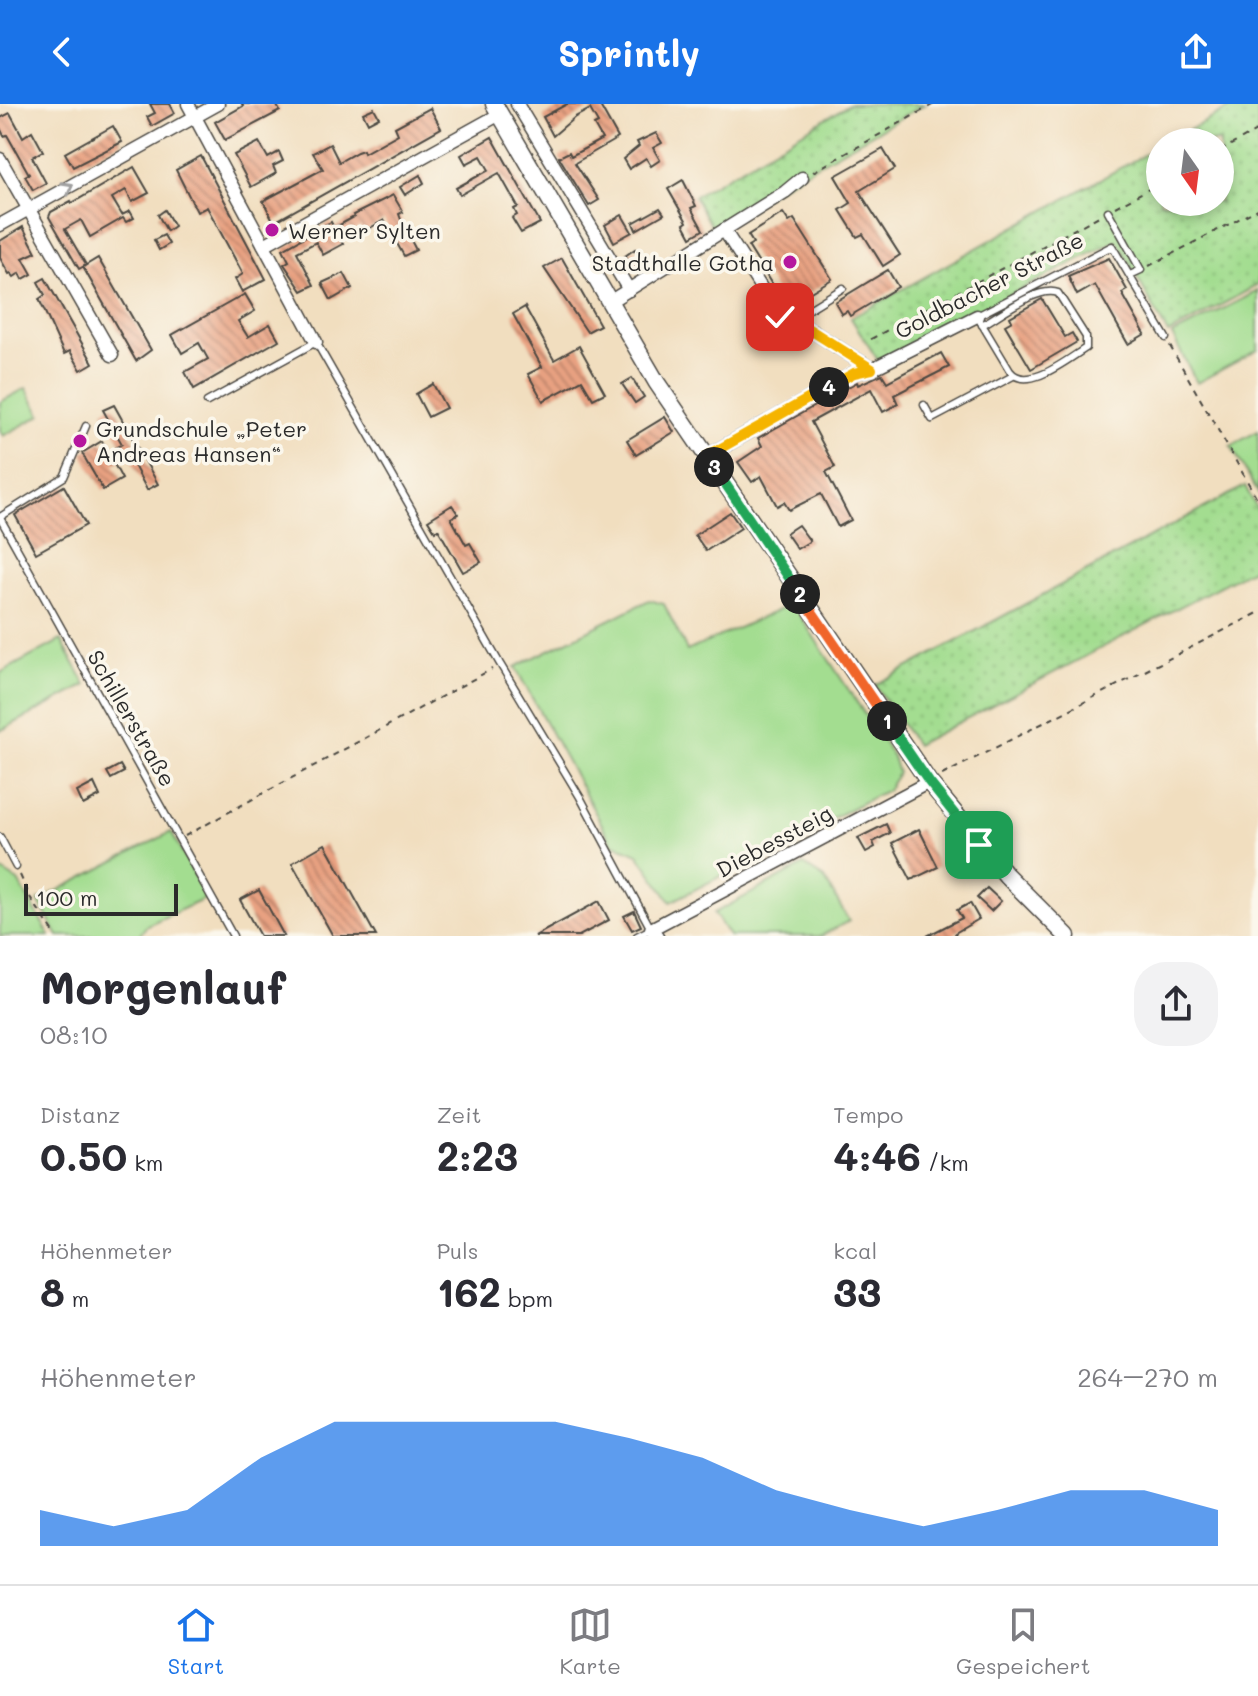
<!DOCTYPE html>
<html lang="de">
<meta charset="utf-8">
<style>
:root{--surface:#fff;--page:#f2f2f3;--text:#2b2b33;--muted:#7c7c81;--line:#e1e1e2;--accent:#1a73e8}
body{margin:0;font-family:Mali,sans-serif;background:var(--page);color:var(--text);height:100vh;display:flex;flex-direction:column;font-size:30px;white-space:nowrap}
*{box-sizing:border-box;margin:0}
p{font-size:26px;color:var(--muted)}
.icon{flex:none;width:44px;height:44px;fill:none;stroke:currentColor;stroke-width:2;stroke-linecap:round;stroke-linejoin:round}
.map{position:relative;height:832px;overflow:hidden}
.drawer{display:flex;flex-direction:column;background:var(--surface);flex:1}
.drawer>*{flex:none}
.needle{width:52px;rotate:166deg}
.fabs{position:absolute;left:1146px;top:24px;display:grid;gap:16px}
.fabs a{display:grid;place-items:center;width:88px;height:88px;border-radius:50%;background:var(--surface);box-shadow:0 4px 12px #0003;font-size:40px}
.scale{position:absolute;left:24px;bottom:20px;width:154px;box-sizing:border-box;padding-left:8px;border:4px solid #2b2b2b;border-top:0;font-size:22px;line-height:28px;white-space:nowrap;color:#2b2b2b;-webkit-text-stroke:6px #fbf7ec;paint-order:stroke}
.pin{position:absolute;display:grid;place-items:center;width:68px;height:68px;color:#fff;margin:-34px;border-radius:16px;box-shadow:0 4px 12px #0006}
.km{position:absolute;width:40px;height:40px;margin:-20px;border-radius:50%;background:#222;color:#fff;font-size:22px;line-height:40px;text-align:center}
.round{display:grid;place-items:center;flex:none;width:84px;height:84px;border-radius:32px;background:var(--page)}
.summary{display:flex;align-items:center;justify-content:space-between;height:136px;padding:0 40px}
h1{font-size:44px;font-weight:700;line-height:60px}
.metrics{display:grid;grid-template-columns:repeat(3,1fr);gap:12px;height:136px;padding:8px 40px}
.metrics div{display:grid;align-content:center}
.metrics b{font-size:40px;font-weight:700}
.metrics small{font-size:22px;font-weight:400}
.metrics p{font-size:22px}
.chart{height:224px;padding:16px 40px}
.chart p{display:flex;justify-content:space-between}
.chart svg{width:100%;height:144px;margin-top:8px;fill:var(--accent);opacity:.7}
header{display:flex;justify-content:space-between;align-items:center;height:104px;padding:0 40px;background:var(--accent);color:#fff;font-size:36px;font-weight:700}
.dock{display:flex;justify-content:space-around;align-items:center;height:112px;border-top:2px solid var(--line);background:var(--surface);font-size:22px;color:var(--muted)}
.dock a{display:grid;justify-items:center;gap:4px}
.dock .current{color:var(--accent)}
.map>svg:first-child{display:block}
.grass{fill:#a3dd90;stroke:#67845e;stroke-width:2}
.garden{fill:url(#garden-dots);stroke:#67845e;stroke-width:2}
.building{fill:url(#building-back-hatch)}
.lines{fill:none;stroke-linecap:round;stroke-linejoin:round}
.lane-casing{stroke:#494641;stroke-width:9}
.street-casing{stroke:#494641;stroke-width:15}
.secondary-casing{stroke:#494641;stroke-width:19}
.path{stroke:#494641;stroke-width:2;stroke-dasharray:6 6;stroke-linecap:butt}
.lane{stroke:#fff;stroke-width:6}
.street{stroke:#fff;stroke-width:12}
.secondary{stroke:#fff;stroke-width:16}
.oneway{stroke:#a0a0a0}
.split-1-casing{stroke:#fff;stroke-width:16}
.split-2-casing{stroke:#fff;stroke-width:16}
.split-3-casing{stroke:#fff;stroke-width:16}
.split-4-casing{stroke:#fff;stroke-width:16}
.split-5-casing{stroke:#fff;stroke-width:16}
.split-1{stroke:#22a559;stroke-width:10}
.split-2{stroke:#f0652b;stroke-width:10}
.split-3{stroke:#22a559;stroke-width:10}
.split-4{stroke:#f5b400;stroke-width:10}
.split-5{stroke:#f5b400;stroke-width:10}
.poi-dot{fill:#b5179e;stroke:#fbf7ec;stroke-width:3}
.labels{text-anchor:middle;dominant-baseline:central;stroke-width:7;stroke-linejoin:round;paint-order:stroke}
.poi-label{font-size:22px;fill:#2b2b2b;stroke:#fbf7ec;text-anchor:start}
.street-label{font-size:22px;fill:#2b2b2b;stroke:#fbf7ec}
</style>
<header><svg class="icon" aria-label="back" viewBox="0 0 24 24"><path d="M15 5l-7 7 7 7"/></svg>Sprintly<svg class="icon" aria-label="share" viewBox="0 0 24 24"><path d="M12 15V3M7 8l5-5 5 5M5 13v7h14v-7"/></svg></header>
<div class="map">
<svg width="1258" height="832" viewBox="0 0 1258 832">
<defs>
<pattern id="garden-dots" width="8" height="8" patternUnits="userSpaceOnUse" patternTransform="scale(2)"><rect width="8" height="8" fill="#a3dd90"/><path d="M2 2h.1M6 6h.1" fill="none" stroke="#8cbe7c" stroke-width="1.8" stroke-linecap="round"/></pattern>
<pattern id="building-back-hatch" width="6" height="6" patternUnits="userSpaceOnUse" patternTransform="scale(2)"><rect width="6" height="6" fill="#e8a181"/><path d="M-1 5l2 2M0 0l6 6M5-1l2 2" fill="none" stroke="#bc836a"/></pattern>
</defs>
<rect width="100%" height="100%" fill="#fbf7ec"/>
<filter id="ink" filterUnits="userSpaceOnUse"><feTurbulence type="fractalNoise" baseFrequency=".0125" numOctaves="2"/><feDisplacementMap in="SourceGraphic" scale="16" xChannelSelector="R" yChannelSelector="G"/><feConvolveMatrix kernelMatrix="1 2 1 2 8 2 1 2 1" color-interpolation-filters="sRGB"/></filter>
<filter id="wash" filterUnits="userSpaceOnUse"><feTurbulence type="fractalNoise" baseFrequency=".006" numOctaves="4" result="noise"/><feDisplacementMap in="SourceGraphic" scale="32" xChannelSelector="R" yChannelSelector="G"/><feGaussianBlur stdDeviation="1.8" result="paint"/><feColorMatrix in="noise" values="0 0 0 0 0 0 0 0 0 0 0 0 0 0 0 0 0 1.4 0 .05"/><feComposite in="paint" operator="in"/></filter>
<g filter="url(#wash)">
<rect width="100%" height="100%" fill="#f1debf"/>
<g class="grass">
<path d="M1258,187V246L1197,279L1172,231Z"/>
<path d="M26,284L41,311L3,332L0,327V298Z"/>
<path d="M1258,327V389L1231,342Z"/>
<path d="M649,496L664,500L687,547L792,500L893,653L898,669L887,686L671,798L638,750L612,739L515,563Z"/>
<path d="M61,536L86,581L0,627V569Z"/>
<path d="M171,728L207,794L147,821L139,832H58L38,797Z"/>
<path d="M804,761L824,774L849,817L821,832H729L714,809Z"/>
<path d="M0,766L18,777L50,832H0Z"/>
</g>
<g class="garden">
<path d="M850,0H925L794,74L713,126L694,92Z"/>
<path d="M1237,0H1258V181L1168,230L1117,136L879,258L851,214L1160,42V98H1220V38H1168Z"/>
<path d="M1245,382L1258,407V462L916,641L875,581Z"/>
</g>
<g id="blocks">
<g class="building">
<path d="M150,0H170L175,9L152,22L147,13L155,9Z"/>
<path d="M242,0H276L280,7L225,36L215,18L243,2Z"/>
<path d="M567,0H599L618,34L575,59L599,96L589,102L559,53L569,48L571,52L602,35L594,21L598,19L590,5L575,13L553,32L543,13Z"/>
<path d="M374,4L379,13L368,19L363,9Z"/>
<path d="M430,4L441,24L274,118L263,97L323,65L313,49L330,40L339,58L357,48L363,46L364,49L398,30L395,23Z"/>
<path d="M10,9L23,33L32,27L43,47L32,53L46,79L33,86L25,72L29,70L7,31L4,32L0,24V14Z"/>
<path d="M113,22L122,38L73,63L65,49Z"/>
<path d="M656,29L662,39L653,44L660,56L651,62L646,54L629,65L623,55L639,42L637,38Z"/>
<path d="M492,33L540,119L521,129L512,114L517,111L514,105L518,103L499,69L460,91L456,84L489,66L481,52L466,60L461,51Z"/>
<path d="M259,38L268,54L279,48L283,57L273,62L276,69L251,83L234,51Z"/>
<path d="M883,45L895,65L859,87L900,151L883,162L863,130L857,133L840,106L851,99L835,72Z"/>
<path d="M201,52L266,175L242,188L235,175L243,170L207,103L197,108L176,66Z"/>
<path d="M134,63L149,89L132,98L126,86L112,94L122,111L130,107L134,114L126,118L123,114L90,133L81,116L65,125L86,161L79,165L49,113L51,108L71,97L72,99Z"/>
<path d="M420,71L424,79L405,91L400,83Z"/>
<path d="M683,76L696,102L691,104L703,126L691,133L684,120L687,118L668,85Z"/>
<path d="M393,91L403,108L399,110L403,121L416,146L404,152L384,116L363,128L360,123L340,135L343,140L323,151L316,138L297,148L314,181L302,187L284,160L289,157L283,145L331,118L334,124L354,113L353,111Z"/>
<path d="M660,104L664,110L636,126L633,119Z"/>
<path d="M165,106L174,122L167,127L158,111Z"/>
<path d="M783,109L789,118L794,115L832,175L786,203L748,142L753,139L748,131Z"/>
<path d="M622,111L632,128L614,138L605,121Z"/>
<path d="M23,123L36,148L23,154L32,170L23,175L20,169L14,173L11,169L9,170L0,154V137Z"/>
<path d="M164,131L169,140L159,146L154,136Z"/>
<path d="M635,145L643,159L633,165L625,152Z"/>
<path d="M98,154L151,246L136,257L83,163Z"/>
<path d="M562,154L600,221L587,228L544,164Z"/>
<path d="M1109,154L1127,186L1122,189L1145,230L1128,240L1095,181L1077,191L1068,172Z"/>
<path d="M888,166L898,183L850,212L847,207L842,210L835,198Z"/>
<path d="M344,169L352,184L331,196L322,179Z"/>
<path d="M45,174L93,259L81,266L70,247L64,250L39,195L45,191L38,178Z"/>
<path d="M245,190L255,207L238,217L248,233L270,220L279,236L194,285L185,268L208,255L199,239L182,249L172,231Z"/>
<path d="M1042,195L1065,233L1072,229L1077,238L1031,265L1005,221L1012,217L1010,213Z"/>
<path d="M525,203L554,256L579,242L605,289L593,295L582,276L543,297L528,270L542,263L513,210Z"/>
<path d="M941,249L949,263L894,291L898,300L883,308L871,285L811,318L835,363L826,368L851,416L838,423L821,390L789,406L784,398L777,402L761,372L752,378L738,358L762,342L758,334L848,283L857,278L858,281L882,270L887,278Z"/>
<path d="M632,274L644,293L635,299L622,280Z"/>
<path d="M433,280L446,304L428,313L416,290Z"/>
<path d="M114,301L158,380L147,386L129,352L114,360L122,375L103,386L82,349L102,337L108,348L122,340L103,306Z"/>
<path d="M665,313L674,328L636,351L627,336Z"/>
<path d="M64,382L86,421L36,449L15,411Z"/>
<path d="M452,401L458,410L451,414L466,441L470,439L481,458L463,468L438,425L435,427L428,416Z"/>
<path d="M730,408L741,424L706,447L695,431Z"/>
<path d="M798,421L810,437L797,445L786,429Z"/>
<path d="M120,661L124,668L111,675L107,668Z"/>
<path d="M94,679L100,692L83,701L77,688Z"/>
<path d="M886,720L890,729L873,738L875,743L866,748L858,734Z"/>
<path d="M919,725L938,763L911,776L892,739Z"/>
<path d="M325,740L376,832H333L292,759Z"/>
<path d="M963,743L971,754L961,761L953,750Z"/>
<path d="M987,784L1001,797L991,807L977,794Z"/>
<path d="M259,786L284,832H260L240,796Z"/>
<path d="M599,797L609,816L579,832H535Z"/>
<path d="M970,799L979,815L955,829L956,832H927L962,814L957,806Z"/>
<path d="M634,807L641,822L632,826L624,812Z"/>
</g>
</g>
</g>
<g filter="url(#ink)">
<use href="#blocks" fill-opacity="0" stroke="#494641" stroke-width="2"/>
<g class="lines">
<g class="lane-casing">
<g id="lane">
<path d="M1108,107L1141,166L1130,171"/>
<path d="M793,215L843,184"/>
<path d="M982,221C1000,211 1039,181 1058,189L1086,233V244C1068,255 1027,289 1010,267L977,212L1112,142L1166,234"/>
<path d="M207,298L316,238L500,560L580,693L651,825L637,832"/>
<path d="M924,301L932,315L1013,272"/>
<path d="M0,413L64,373L86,322"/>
<path d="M0,414L233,832"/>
<path d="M0,733L16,763"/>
</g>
</g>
<g class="street-casing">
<g id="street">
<path d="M188,0L316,238"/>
<path d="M517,0L629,186"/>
<path d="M0,55L112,251"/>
<path d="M0,121L218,0"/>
<path d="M724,126L780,213L793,215L872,265"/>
<path d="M264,141L500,10"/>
<path d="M609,198L785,88L802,74"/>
<path d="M707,352L854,269L872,265L977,212"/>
<path d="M657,832L651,825L929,678"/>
</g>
</g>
<g class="secondary-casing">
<path id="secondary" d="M494,0L657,279L929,678L1006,771L1067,832"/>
</g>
<g class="path">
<path d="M1220,47L1258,26"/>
<path d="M813,68L934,0"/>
<path d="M1115,103L1160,79"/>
<path d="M1149,162L1258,105"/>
<path d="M871,235L1099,112"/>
<path d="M1170,242L1258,396"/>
<path d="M942,671L1258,509"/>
<path d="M185,732L492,565"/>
<path d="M20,771L30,793L56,832"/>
</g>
<use href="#lane" class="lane"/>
<use href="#street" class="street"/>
<use href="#secondary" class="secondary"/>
</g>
<defs><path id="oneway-chevron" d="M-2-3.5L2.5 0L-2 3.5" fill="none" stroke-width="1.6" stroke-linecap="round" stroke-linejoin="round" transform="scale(2)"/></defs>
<use class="oneway" href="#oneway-chevron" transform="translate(68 83) rotate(-29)"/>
</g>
<g class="lines" filter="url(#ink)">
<g class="split-1-casing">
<path id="split-1" d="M887,617L929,678L979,741"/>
</g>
<g class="split-2-casing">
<path id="split-2" d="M800,490L887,617"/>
</g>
<g class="split-3-casing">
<path id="split-3" d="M714,363L800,490"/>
</g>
<g class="split-4-casing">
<path id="split-4" d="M714,363L707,352L829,283"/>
</g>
<g class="split-5-casing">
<path id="split-5" d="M780,213L793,215L872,265L854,269L829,283"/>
</g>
<use href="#split-1" class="split-1"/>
<use href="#split-2" class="split-2"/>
<use href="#split-3" class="split-3"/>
<use href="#split-4" class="split-4"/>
<use href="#split-5" class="split-5"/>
</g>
<g class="poi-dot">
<circle cx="272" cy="126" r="8"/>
<circle cx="790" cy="158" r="8"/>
<circle cx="80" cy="337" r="8"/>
</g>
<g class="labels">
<g class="poi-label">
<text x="288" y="126">Werner Sylten</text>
<text x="774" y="158" text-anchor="end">Stadthalle Gotha</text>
<text x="96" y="324">Grundschule „Peter<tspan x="96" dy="25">Andreas Hansen“</tspan></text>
</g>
<g class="street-label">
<text transform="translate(989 181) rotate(-27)">Goldbacher Straße</text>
<text transform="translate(132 614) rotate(60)">Schillerstraße</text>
<text transform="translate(774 737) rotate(-28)">Diebessteig</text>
</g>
</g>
</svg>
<div class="fabs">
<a><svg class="needle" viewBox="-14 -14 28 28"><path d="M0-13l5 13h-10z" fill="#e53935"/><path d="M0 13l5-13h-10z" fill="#7c7c81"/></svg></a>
</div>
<div class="scale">100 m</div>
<div class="pin" style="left:979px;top:741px;background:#1e9e55"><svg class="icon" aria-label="arrive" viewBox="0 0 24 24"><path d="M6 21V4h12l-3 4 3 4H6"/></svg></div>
<div class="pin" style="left:780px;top:213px;background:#d93025"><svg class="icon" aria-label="check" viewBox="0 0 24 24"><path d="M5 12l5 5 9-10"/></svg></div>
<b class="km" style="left:887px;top:617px">1</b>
<b class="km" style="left:800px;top:490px">2</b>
<b class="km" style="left:714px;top:363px">3</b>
<b class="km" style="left:829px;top:283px">4</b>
</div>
<section class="drawer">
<div class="summary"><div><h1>Morgenlauf</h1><p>08:10</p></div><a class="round"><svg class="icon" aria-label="share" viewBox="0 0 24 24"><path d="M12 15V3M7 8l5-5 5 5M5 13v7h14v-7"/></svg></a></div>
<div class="metrics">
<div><p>Distanz</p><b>0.50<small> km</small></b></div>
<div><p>Zeit</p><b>2:23</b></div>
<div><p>Tempo</p><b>4:46<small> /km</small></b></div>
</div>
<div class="metrics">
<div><p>Höhenmeter</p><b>8<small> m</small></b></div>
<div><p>Puls</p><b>162<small> bpm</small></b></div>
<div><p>kcal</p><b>33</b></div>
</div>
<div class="chart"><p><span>Höhenmeter</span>264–270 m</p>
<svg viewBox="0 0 160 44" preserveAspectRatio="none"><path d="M0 44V33L10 38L20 33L30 17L40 6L50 6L60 6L70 6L80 11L90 17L100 27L110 33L120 38L130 33L140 27L150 27L160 33V44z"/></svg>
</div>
</section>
<nav class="dock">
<a class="current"><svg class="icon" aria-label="home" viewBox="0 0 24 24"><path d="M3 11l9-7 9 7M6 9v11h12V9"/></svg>Start</a>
<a><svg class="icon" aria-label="map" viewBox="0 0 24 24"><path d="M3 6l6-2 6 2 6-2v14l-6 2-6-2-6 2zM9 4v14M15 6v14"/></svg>Karte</a>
<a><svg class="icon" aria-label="saved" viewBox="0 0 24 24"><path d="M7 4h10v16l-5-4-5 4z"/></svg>Gespeichert</a>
</nav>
